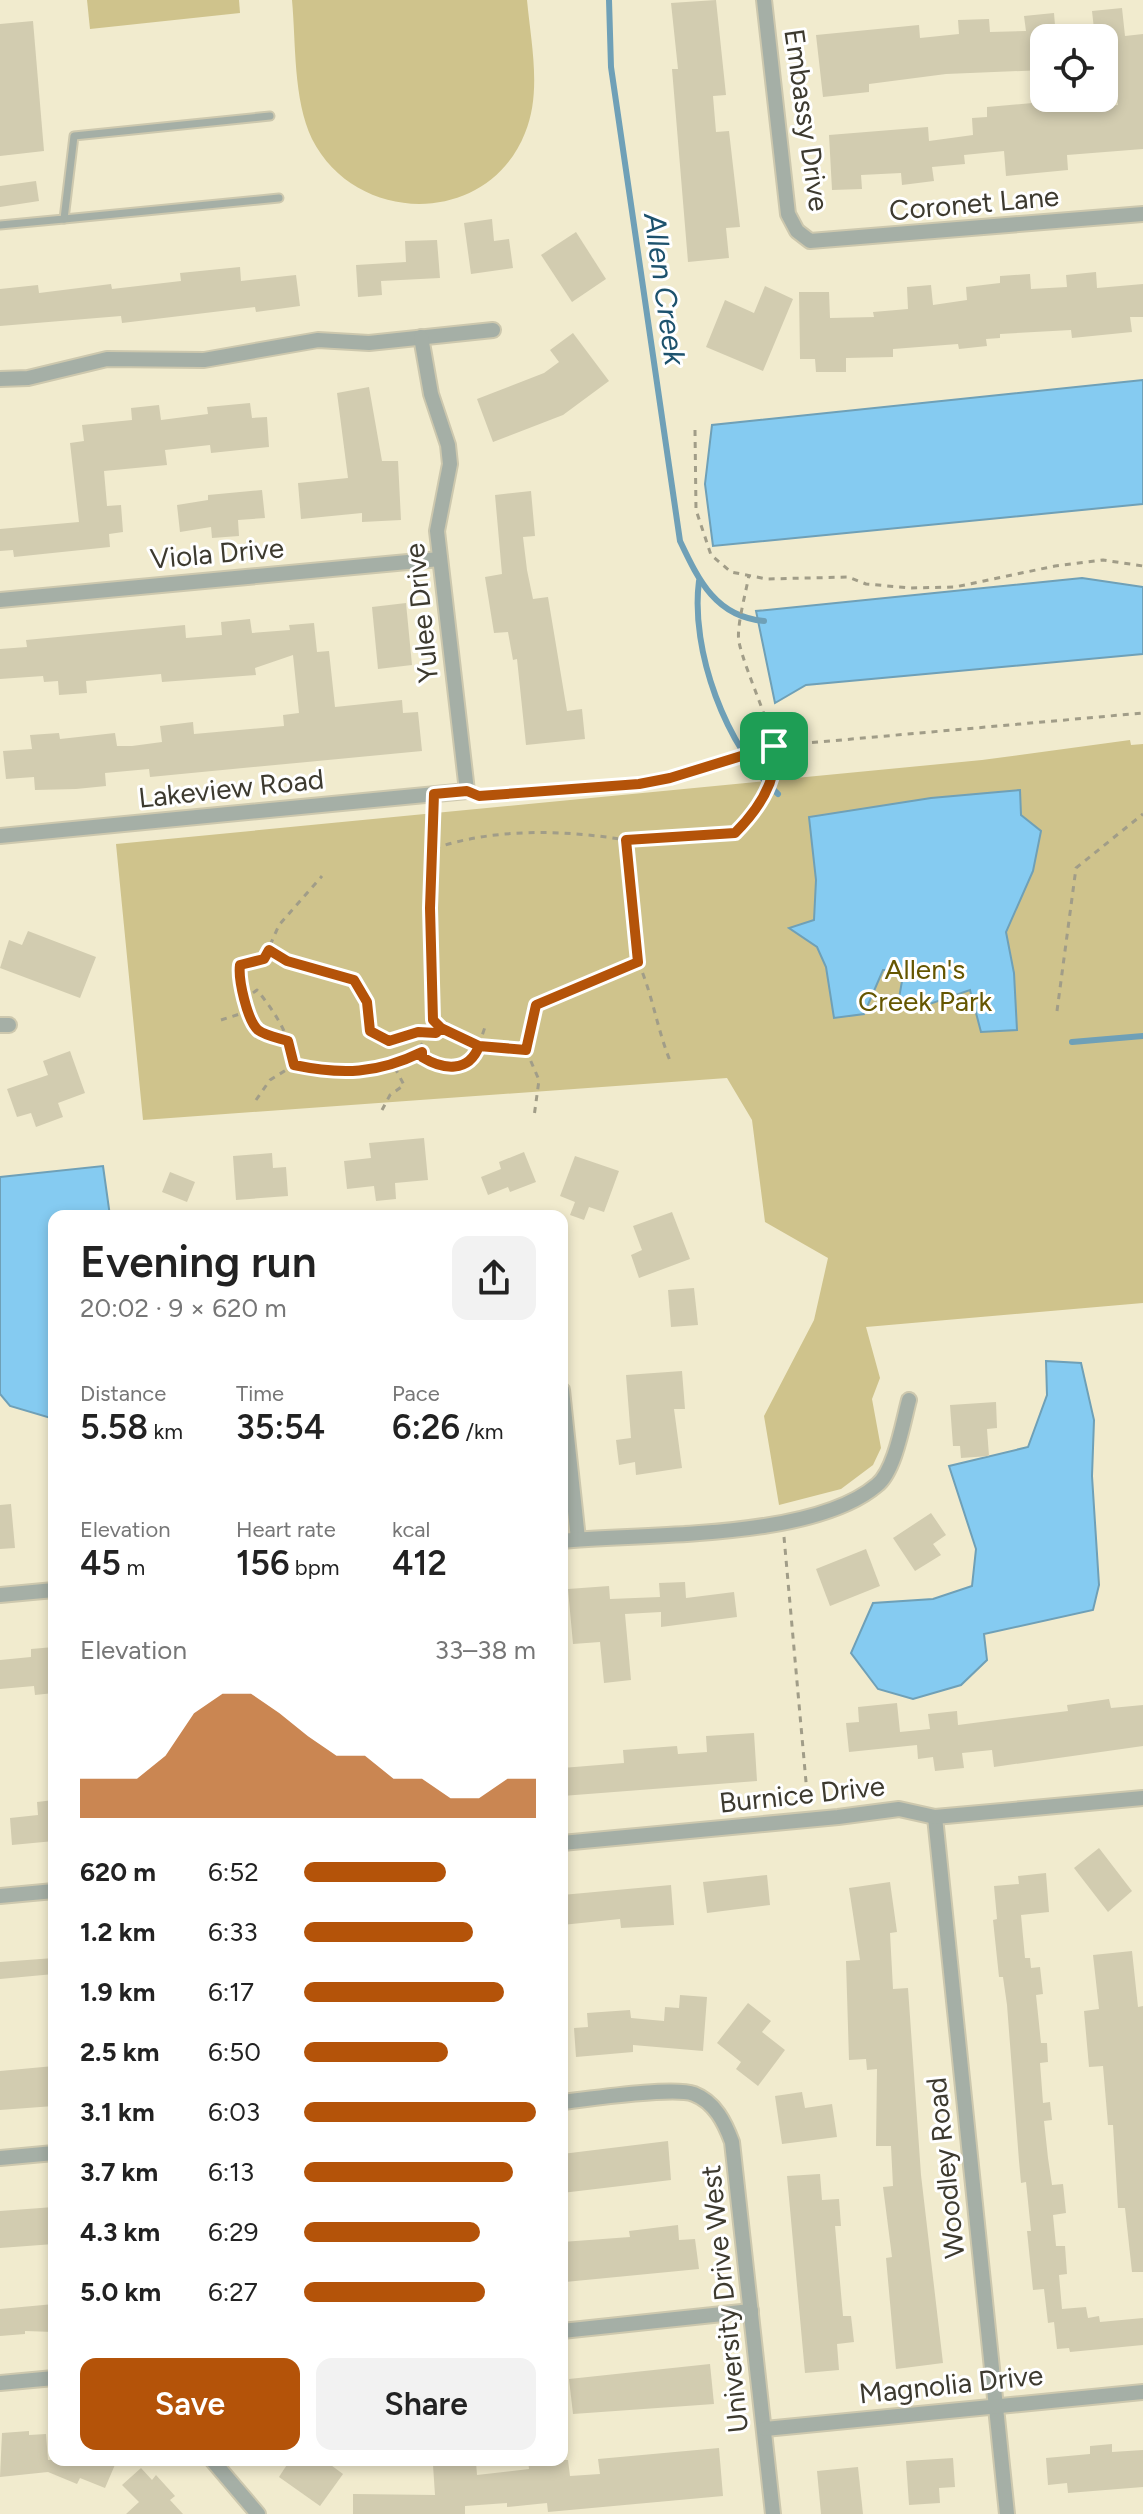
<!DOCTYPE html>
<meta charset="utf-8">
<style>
:root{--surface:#fff;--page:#f2f2f2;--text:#222;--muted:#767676;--accent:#b45309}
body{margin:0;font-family:Figtree,sans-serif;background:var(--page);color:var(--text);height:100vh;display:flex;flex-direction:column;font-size:30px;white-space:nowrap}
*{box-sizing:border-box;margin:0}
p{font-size:26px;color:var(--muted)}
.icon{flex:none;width:44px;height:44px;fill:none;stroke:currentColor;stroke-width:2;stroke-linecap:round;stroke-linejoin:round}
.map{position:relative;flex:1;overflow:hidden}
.panel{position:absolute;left:48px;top:1210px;width:520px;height:1256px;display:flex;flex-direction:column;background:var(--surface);border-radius:16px;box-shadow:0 4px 12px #0003}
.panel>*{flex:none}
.controls{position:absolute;left:1030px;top:24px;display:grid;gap:16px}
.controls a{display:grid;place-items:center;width:88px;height:88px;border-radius:16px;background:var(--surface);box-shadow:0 4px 12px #0003;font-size:40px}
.pin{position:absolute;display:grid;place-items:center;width:68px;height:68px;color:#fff;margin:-34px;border-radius:16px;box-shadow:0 4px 12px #0006}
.round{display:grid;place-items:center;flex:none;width:84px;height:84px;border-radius:16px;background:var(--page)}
.summary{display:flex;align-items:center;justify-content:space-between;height:136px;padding:0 32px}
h1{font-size:44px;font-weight:600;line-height:60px}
.figures{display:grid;grid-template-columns:repeat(3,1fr);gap:12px;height:136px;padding:8px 32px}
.figures div{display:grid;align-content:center}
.figures b{font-size:34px;font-weight:600}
.figures small{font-size:22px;font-weight:400}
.figures p{font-size:22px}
.chart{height:224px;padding:16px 32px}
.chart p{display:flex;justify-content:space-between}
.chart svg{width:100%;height:144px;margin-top:8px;fill:var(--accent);opacity:.7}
.action{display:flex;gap:16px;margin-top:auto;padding:16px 32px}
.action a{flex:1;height:92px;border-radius:16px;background:var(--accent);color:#fff;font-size:32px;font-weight:600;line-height:92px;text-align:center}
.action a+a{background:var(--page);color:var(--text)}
ul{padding:0 32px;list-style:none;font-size:26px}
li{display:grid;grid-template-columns:128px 96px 1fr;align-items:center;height:60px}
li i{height:20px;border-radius:10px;background:var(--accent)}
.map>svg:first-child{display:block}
.green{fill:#cfc38c}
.water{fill:#85cbf1;stroke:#6fa0b7;stroke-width:2}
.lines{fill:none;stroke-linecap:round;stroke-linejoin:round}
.stream{stroke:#6fa0b7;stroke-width:6}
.building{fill:#d2ccb0}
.lane-casing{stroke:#cdc8ae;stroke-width:11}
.street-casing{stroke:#cdc8ae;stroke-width:18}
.path{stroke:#a19d88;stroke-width:3;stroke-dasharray:6 6;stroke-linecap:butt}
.lane{stroke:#a5afa6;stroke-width:7}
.street{stroke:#a5afa6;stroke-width:14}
.route-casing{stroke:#fff;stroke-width:16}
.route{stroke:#b45309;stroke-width:10}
.labels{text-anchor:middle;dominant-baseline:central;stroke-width:6;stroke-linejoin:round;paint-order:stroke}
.street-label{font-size:28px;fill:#3d3a2f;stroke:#fff}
.park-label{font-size:28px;fill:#655600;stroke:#fff}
.water-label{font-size:30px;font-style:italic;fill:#1d526d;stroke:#fff}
</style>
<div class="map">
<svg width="1143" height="2514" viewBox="0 0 1143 2514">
<rect width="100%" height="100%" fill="#f1ebce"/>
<g class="green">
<path d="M87,0H239L240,13L90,29Z"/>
<path d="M292,0H527C531,43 542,92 525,133C488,227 356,226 312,139C293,99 296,43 292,0Z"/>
<path d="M1130,740L1131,745L1143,744V1303L866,1327L880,1378L872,1399L881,1448L873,1465L841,1489L779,1505L764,1416L814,1320L828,1258L765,1222L752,1120L727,1078L143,1120L116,844L982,760Z"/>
</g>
<g class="water">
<path d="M1143,380V504L713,546L705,484L712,425Z"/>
<path d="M1082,578L1143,587V654L806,685L775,703L756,611Z"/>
<path d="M1020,790L1021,815L1041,831L1033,871L1006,932L1014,973L1017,1030L981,1032L970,990L918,1008L899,998L904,970H883L864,1014L834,1018L826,967L817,947L789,928L814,920L816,880L809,817L931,798Z"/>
<path d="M103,1166L110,1216H54V1419L10,1406L0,1394V1177Z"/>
<path d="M1046,1361L1081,1363L1094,1420L1092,1476L1099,1585L1093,1610L984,1634L987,1660L961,1685L913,1699L878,1689L851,1653L873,1603L933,1599L972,1586L976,1549L949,1466L1028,1447L1047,1395Z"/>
</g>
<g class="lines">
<g class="stream">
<path d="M609,0L611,67L680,541C699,581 716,617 764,621"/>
<path d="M699,581C690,650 726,748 778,794"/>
<path d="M1072,1042L1143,1036"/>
</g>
</g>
<g class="building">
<path d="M716,0L726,95L713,96L716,132L729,131L740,227L726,228L729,258L688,262L672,69H678L671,3Z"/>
<path d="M1122,8L1125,36L1143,34V149L1067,155L1068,170L1006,176L1004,151L964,155L965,164L932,167L934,181L902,185L901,173L861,175L862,189L832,190L829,135L928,127L929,141L973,135L972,118L987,117V107L1044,102V111L1118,105L1113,67L1104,68V38H1095L1092,11Z"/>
<path d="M1054,13L1056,38H1044V70L946,74L869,84V92L823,97L816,35L919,25L920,38L959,34L958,20L989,19L990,32L1026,31L1024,16Z"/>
<path d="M33,21L44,151L0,156V24Z"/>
<path d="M36,181L39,201L0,207V186Z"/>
<path d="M492,219L494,241L509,239L513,268L471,274L464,223Z"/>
<path d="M576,232L606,279L572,302L541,255Z"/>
<path d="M437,240L440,278L381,281L382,295L358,297L356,265L406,262L405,241Z"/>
<path d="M240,267L241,281L296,275L300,306L256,312L255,307L122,323L121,316L0,326V289L38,285L39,293L111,284L112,289L181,281L180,273Z"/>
<path d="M1096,272L1097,288L1143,284V317H1130L1132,332L1072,338L1071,330L1000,334V338L986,339L987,346L959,349L958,344L893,349V357L846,358V372H816L815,359H800L799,292H829L830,318L874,317L873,312L908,309L907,287L931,285L933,305L967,300L966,287L1000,283V276L1030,274L1031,289L1067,287L1066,275Z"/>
<path d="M765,286L793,299L763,371L706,347L725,300L754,313Z"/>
<path d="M573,333L609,381L563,415L493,442L477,399L544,373L559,362L550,350Z"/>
<path d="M369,387L382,461H398L401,520L362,522V513L301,519L298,483L348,478L337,393Z"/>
<path d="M250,403L252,418L267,417L269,447L211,453L210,445L165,450L167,465L104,471L107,506L121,505L123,532L109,534L110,547L14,557L13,550L0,551V529L79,522L70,443L84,441L82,425L132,420L131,408L159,405L161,420L208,414L207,407Z"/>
<path d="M262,490L265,518L238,520L239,536L212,538L211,527L180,532L177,505L208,500V495Z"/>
<path d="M531,491L535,536L523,537L527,570L533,599L548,597L567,711L582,709L585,739L526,745L517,659L513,660L508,632L494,633L485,577L502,574L495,495Z"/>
<path d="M406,603L412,665L378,669L372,607Z"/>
<path d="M250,619L252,633L290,630L289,625L314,623L317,652L329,651L335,707L402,700L403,713L418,712L422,751L150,777L149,769L105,773L106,786L76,789L35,790L34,777L6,779L3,751L32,749L30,735L59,733L60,739L115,733L117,746H132L162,742L160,726L193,722L194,734L284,726L283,715L299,713L293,655L255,668L256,675L162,682L161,674L86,681L87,693L59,695L58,681L44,682L43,676L0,679V649L27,647L26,640L185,625L186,638L222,635L221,622Z"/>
<path d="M28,931L96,957L80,998L0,968L9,940L22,945Z"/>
<path d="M70,1051L85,1093L58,1103L63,1117L36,1127L31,1113L17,1117L7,1089L48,1075L43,1061Z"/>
<path d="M424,1138L428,1180L395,1183L396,1199L376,1201L374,1186L347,1189L344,1161L371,1158L369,1143Z"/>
<path d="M524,1152L536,1182L510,1192L508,1187L488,1195L481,1177L501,1169L499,1162Z"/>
<path d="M272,1153L273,1168L286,1167L288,1196L236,1200L233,1156Z"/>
<path d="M575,1156L619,1171L604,1212L589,1207L584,1220L570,1215L575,1202L560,1196Z"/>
<path d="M170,1172L195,1182L187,1202L162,1192Z"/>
<path d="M672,1212L690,1259L639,1278L631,1255L642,1250L633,1226Z"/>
<path d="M694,1288L698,1325L671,1327L668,1290Z"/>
<path d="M682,1371L685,1409H674L682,1468L636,1475L635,1462L619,1465L616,1440L631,1438L626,1375Z"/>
<path d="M996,1402L997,1428L987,1429L989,1456L961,1458L960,1446H953L950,1405Z"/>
<path d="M11,1504L15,1548L0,1549V1505Z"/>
<path d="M931,1513L946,1535L933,1544L941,1555L915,1571L893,1538Z"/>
<path d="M866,1549L880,1586L830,1606L816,1569Z"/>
<path d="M685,1582L686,1598L734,1592L737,1617L661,1627V1612L625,1614L631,1680L604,1683L600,1642L573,1644L568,1589L609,1586L610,1599L660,1597L659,1583Z"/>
<path d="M54,1647V1693L35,1695L34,1686L0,1689V1660L31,1657V1649Z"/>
<path d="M1109,1699L1111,1708L1143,1705V1746L994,1767L992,1750L962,1753L964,1768L935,1771L933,1757L918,1759L917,1745L849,1752L846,1723L859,1722L858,1707L897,1703L900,1732L930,1729L928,1714L957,1711L958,1725L1068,1711L1067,1705Z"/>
<path d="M754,1733L757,1781L562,1796V1768L624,1763L623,1750L677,1746L678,1754L707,1752L706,1736Z"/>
<path d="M54,1800V1841L12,1845L10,1818L38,1815L37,1802Z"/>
<path d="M1099,1848L1132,1891L1108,1912L1074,1868Z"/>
<path d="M1046,1873L1049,1912L1021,1915L1025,1958H1030L1031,1968L1040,1967L1043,1994L1036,1995L1041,2043H1047L1048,2062L1040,2063L1043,2103L1050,2102L1052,2120L1044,2121L1048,2158L1052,2185L1063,2184L1066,2213L1053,2215L1056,2246H1065L1067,2274L1059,2275L1062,2309L1086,2307L1088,2318L1099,2316L1100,2322L1143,2318V2345L1070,2352L1069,2348L1057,2349L1054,2322L1048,2323L1044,2289L1033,2290L1027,2231H1031L1026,2182L1021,2183L1019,2161L1007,2005L1003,1977H999L993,1920L997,1919L994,1886L1019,1884L1018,1876Z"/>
<path d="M767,1875L770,1905L707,1913L703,1882Z"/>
<path d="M890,1882L897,1932L890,1933L893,1989L908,1988L921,2175L943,2363L896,2369L886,2258L892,2257L883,2187L893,2186L891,2146H876L877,2069L867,2070L866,2059L849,2060L846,1961L860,1960L849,1888Z"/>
<path d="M671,1885L674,1925L621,1928L620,1919L562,1925V1895Z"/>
<path d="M1132,1951L1138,2007L1143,2006V2272H1132L1125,2208H1118L1113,2125H1108L1103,2066L1089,2067L1084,2011L1099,2009L1093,1955Z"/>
<path d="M54,1958V1974L0,1979V1962Z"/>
<path d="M680,1995L707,1997L703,2051L633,2045V2052L576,2057L574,2028L588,2027L587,2013L630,2010L631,2018L664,2021L665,2007L679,2008Z"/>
<path d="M748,2003L771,2021L762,2032L785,2050L758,2086L736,2069L741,2062L717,2043Z"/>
<path d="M54,2066V2106L0,2110V2071Z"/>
<path d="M802,2092L805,2108L832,2104L837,2137L782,2144L775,2096Z"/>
<path d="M668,2141L671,2180L562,2193V2154Z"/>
<path d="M820,2174L822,2200L839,2199L841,2226H835L843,2316H851L854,2342L837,2344L839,2370L805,2373L787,2176Z"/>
<path d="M54,2207V2244L0,2248V2211Z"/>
<path d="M678,2225L679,2240L695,2239L699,2269L565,2282L562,2242L630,2237L629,2231Z"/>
<path d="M54,2304V2332L25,2331V2334L0,2336V2309Z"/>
<path d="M710,2364L714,2404L573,2414L569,2379Z"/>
<path d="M29,2431V2435L46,2434L48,2460H117L105,2488L80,2478L77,2484L48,2472L0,2477L2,2433Z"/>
<path d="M1112,2444V2452L1143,2450V2487L1068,2493L1067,2483L1048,2485L1046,2458L1090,2454V2446Z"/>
<path d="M719,2448L723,2496L548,2512L547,2503L507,2507V2503L465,2506V2514H353V2494L435,2495L433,2465L476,2462L477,2475L529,2469L528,2460H568L570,2476L600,2474L598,2459Z"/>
<path d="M953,2458L955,2487L939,2488L940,2503L909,2505L906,2461Z"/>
<path d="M290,2460H324L343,2474L320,2506L279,2477Z"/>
<path d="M858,2467L863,2514H821L817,2471Z"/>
<path d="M141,2468L152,2480L156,2475L175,2496L170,2500L183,2514H126L139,2502L122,2485Z"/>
</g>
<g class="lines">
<g class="lane-casing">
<g id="lane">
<path d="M64,219L279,198"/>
<path d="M0,225L64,219L74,136L270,116"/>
</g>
</g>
<g class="street-casing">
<g id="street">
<path d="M764,0L788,214L797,231L810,241L1143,214"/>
<path d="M0,379L28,378L107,359L204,360L318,340L369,343L493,330"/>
<path d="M0,600L440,559"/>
<path d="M0,836L467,791L437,531L450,464L448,445L431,394L421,337"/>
<path d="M0,1025H9"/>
<path d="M562,1390L578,1539"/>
<path d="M562,1541C646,1533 813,1540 877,1485C895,1471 903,1422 909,1400"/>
<path d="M0,1595L54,1590"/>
<path d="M935,1817L1007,2514"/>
<path d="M562,1843L838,1817L899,1809L935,1817L1143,1798"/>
<path d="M0,1896L54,1891"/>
<path d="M562,2102C589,2099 673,2086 694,2094C715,2102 725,2123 732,2142L773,2514"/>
<path d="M0,2158L54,2153"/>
<path d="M562,2331L751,2311"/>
<path d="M0,2383L54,2378"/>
<path d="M765,2429L1143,2392"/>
<path d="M212,2460L258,2514"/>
</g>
</g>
<g class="path">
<path d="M695,430L696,510L711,555L731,572L767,579L848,577L866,584L911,588L955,587L1055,566L1103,560L1143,566"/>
<path d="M482,796L639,784L670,778L774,746L1143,713"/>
<path d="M626,840L735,833C750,818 775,786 777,766C779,741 745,672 739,642C736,628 746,592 749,575"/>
<path d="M431,862L439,847C497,828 566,830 626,840L638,962L536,1005L526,1050C493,1046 459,1046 433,1020L430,908L434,810"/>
<path d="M269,950L287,961L354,980L367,1002L370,1031L389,1041L418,1032L436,1033"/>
<path d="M638,962C653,995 657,1030 671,1063"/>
<path d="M249,1006L241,996L240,965L264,959L279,925L322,876"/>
<path d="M1057,1011L1076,868L1143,814"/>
<path d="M221,1020L249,1011"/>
<path d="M441,1028L421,1045L422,1057C462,1082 473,1063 485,1027"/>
<path d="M288,1041L259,1030L249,1009L250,995L257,990C275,1012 291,1037 294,1065"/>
<path d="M526,1050L539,1080L534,1117"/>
<path d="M256,1100L270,1080L294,1065L344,1074L394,1066"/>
<path d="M382,1110L390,1095L404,1085L394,1066L422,1052"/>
<path d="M784,1537L808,1804"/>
</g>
<use href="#lane" class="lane"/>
<use href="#street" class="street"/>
</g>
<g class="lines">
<g class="route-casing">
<path id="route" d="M774,746C779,780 759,809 735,833L626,840L638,962L536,1005L526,1050L479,1046L441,1028L436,1033L418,1032L389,1041L370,1031L367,1002L354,980L287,961L269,950L264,959L240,965C238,979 247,1020 258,1030C266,1036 279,1038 288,1041L294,1065C342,1075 377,1074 422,1052V1057C443,1070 469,1073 479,1046L441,1028L433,1020L430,908L434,794L467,791L479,796L639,784L670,778L774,746"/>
</g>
<use href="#route" class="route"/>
</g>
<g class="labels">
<g class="street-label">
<text transform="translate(807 120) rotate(82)">Embassy Drive</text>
<text transform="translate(974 203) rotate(-5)">Coronet Lane</text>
<text transform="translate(217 553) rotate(-5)">Viola Drive</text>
<text transform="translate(421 613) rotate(-96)">Yulee Drive</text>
<text transform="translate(231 788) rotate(-6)">Lakeview Road</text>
<text transform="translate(802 1794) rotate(-6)">Burnice Drive</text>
<text transform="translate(945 2168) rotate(-96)">Woodley Road</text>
<text transform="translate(724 2299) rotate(-96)">University Drive West</text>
<text transform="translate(951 2384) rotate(-6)">Magnolia Drive</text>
</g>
<g class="park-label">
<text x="925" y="969">Allen's<tspan x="925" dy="32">Creek Park</tspan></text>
</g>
<g class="water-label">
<text transform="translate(665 289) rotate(82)">Allen Creek</text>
</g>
</g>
</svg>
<div class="controls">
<a><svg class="icon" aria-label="locate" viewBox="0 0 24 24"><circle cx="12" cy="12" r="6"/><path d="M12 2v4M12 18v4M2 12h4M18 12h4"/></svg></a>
</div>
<div class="pin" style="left:774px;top:746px;background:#1e9e55"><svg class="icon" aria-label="arrive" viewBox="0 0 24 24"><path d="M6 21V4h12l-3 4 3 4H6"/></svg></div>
<section class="panel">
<div class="summary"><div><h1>Evening run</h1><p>20:02 · 9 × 620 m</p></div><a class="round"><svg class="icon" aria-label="share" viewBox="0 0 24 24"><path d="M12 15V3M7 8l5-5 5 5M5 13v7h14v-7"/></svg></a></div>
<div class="figures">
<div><p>Distance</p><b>5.58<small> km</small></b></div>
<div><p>Time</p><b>35:54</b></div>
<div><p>Pace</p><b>6:26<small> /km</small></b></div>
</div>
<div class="figures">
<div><p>Elevation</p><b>45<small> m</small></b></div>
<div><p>Heart rate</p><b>156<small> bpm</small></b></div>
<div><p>kcal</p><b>412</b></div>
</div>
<div class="chart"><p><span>Elevation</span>33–38 m</p>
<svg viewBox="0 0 160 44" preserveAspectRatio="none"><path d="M0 44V32L10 32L20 32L30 25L40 12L50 6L60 6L70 12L80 19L90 25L100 25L110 32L120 32L130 38L140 38L150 32L160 32V44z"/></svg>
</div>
<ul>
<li><b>620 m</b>6:52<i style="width:61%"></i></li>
<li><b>1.2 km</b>6:33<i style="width:73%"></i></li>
<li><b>1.9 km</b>6:17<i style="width:86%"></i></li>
<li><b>2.5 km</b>6:50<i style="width:62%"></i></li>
<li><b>3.1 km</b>6:03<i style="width:100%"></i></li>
<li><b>3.7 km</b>6:13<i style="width:90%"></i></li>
<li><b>4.3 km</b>6:29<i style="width:76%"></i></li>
<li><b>5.0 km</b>6:27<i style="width:78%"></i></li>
</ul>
<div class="action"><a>Save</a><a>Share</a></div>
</section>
</div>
